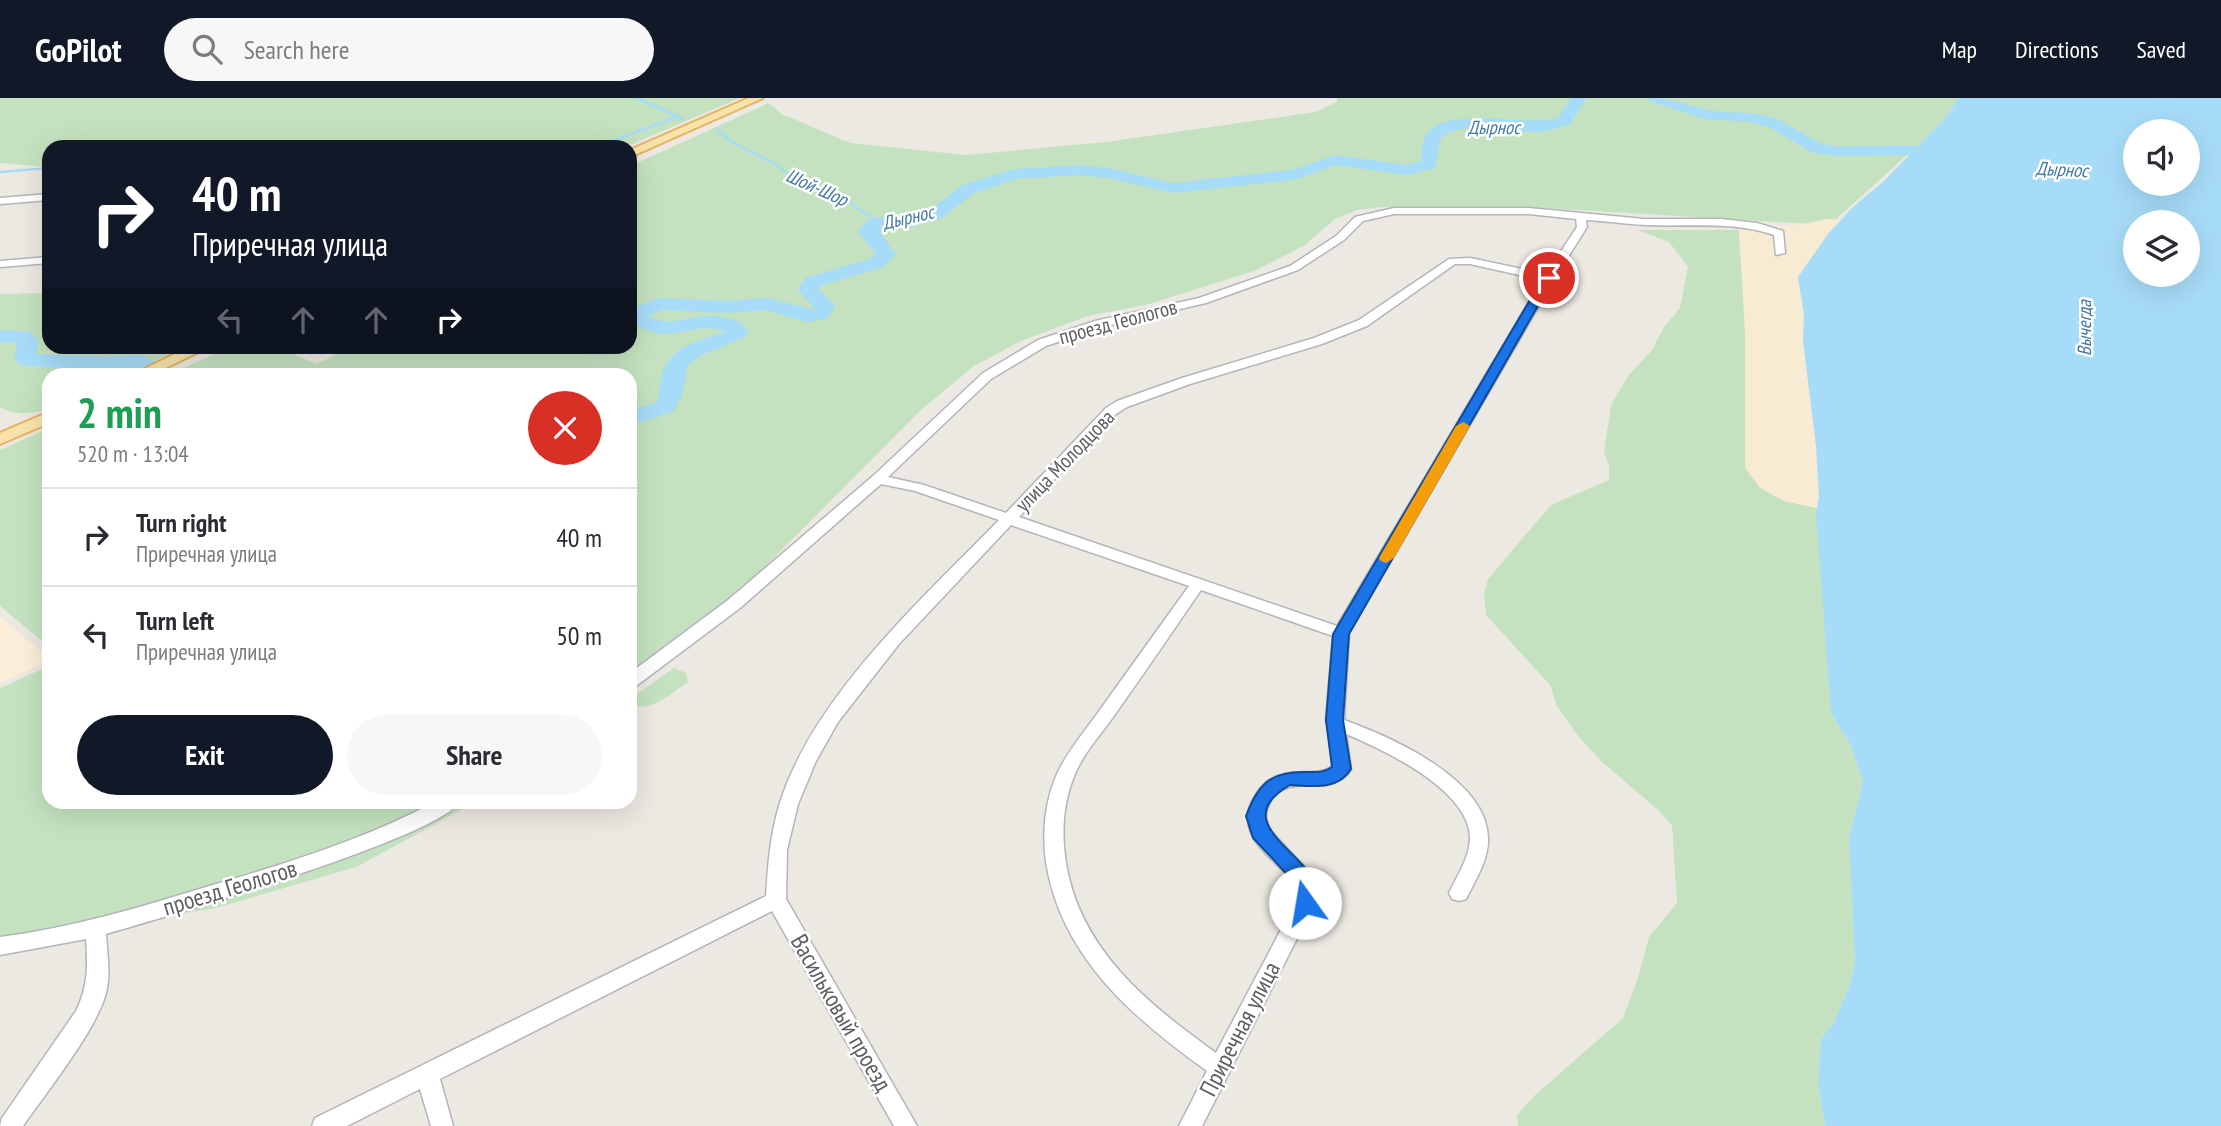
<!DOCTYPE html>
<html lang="en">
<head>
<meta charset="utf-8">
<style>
  body { margin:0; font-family:"PT Sans Narrow",sans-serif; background:#f7f7f7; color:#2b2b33; height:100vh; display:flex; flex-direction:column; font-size:26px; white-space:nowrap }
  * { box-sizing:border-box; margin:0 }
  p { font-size:23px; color:#7c7c81 }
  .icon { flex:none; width:38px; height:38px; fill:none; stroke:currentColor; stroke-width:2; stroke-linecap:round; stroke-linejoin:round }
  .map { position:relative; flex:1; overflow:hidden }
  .sheet { position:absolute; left:42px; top:270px; width:595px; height:441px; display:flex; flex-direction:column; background:#fff; border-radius:21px; box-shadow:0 7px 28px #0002 }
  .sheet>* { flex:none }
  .banner { position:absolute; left:42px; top:42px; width:595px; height:214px; border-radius:21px; box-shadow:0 7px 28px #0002; background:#111827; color:#fff; overflow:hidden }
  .tools { position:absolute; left:2123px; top:21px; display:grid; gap:14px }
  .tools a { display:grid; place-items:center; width:77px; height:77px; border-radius:50%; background:#fff; box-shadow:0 7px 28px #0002; font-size:35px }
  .pin { position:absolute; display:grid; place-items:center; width:60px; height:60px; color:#fff; margin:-30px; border:4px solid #fff; border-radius:50%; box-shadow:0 2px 7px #0007 }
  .me { position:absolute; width:77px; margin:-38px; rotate:347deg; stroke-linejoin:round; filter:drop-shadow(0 0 5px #0008) }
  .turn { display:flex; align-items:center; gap:24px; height:147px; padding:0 35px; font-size:32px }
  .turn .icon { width:91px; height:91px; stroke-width:2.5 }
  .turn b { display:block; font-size:49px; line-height:60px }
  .lanes { display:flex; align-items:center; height:66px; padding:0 35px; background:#0003; justify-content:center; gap:35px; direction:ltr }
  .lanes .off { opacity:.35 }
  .round { display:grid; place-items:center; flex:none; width:74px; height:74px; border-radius:37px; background:#f7f7f7 }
  .summary { display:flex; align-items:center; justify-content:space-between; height:119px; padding:0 35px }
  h1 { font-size:42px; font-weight:700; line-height:52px; color:#1e9e55 }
  .primary-button { display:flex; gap:14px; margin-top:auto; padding:14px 35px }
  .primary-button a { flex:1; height:80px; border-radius:42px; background:#111827; color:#fff; font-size:28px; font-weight:700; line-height:80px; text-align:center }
  .primary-button a+a { background:#f7f7f7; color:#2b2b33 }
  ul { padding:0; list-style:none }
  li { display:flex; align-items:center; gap:21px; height:98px; padding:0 35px; border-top:2px solid #e1e1e2 }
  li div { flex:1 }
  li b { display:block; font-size:26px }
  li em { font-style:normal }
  header { display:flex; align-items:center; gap:42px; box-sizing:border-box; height:98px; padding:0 35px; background:#111827; color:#fff }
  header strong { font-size:33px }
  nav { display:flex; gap:38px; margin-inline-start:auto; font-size:24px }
  .search { width:490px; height:63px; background:#f7f7f7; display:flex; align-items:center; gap:18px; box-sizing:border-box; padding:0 24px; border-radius:38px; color:#7c7c81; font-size:26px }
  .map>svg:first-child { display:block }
</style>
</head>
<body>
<header>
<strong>GoPilot</strong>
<div class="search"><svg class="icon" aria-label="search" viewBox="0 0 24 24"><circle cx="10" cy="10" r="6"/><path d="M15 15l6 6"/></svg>Search here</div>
<nav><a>Map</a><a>Directions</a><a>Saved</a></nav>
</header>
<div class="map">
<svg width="2221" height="1028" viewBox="0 0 2221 1028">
  <rect width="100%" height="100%" fill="#ece9e2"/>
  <path fill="#fbefd9" d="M0,519L49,560V563L0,585Z"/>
  <path fill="#c4e2c0" d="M0,0H740L625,49H49V69L0,65Z
    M1337,0H1958L1947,18L1924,42L1836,121L1812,126L1776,124L1529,109H1382L1357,112L1335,121L1305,147L1257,172L1149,206L1088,218L1021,243L974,268L921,312L681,553L630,591V276H169L231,249H276L317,266L351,249L630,248V68L769,5L782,16L850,45L966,57L1106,44L1316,14L1337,4Z
    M1638,132H1739L1745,231L1784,403L1817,410L1831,615L1851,648L1863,683L1849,741L1855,865L1849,889L1834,924L1821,941L1818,986L1825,1028H1518L1517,1017L1535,997L1623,920L1637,883L1649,839L1677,805L1672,727L1656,710L1602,664L1578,638L1557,608L1550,587L1486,517L1484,496L1488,481L1551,407L1609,382V368L1604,354L1611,307L1628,278L1652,252L1664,229L1680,210L1688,169L1669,144Z
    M49,195V248L186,249L124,276H49V310C36,316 12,318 0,309V196Z
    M49,330V549L0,508V352Z
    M49,568V704H476L356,769L216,810L158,819L41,851L0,856V590Z
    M674,570L686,575L688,584C670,596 653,614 631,607V600Z"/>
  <path fill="#f7ebd3" d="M1826,121L1843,122L1828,136L1798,179L1804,217L1803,243L1816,348L1819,399L1817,410L1784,403L1760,390L1745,370V231L1739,132L1755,126L1793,128Z"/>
  <path fill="#a7dcf8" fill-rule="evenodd" d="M1958,0H2221V1028H1825L1818,986L1821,941L1834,924L1849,889L1855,865L1849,741L1863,683L1851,648L1831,615L1816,416L1819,399L1816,348L1803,243L1804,217L1798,179L1828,136L1852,110L1885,82L1947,18ZM2135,33H2188V86H2135ZM2135,124H2188V177H2135Z"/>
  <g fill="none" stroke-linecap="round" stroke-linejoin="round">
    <path stroke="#a7dcf8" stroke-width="2.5" d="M637,0L683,21
      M717,32L735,46L777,67L799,84L837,94L864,115L881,124
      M597,49L679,18
      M0,74L49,70"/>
    <path fill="#a7dcf8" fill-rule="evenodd" d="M1571,0H1587L1570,26C1559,29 1548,34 1537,34C1512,35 1460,21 1441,40L1435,70L1407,77L1336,67L1294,82L1173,95L1108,80L1078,77L1016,81L974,95L942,120L909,129L879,132L896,157L883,169L820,188L819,191L835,208L827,221L807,224L766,212L726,215L661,212L649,218C670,230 685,218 708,218C719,217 730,221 740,224L749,235L745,239L702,257L688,267L682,297L674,313L646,323H630V309H643L657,304C660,294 659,285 662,276C670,247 703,242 726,233C688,222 675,250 632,225L631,211L658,200L726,203L767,200L813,211L814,209L798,192L805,180L869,161L876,156L858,134L865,124L874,120L909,117L930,112L962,87L1014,71L1078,67L1109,70L1173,85L1291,72L1335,57L1407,67L1421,63C1422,54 1421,44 1427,36C1447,7 1525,29 1558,20Z
      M1647,0C1670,0 1683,6 1704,11C1731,17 1757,11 1783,24C1802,33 1813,46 1835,48C1861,50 1944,41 1960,59L1952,64L1910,57L1838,58L1813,55L1771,30L1751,24L1704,21L1650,3Z
      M0,232L31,234L39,244L36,256L106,259L140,257L172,271L175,276H148L136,271L106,273L19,267L14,258L17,245L0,244Z"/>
    <defs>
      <path id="minor" d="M49,96V102L0,106V100Z
        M1394,110H1529L1644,121H1721L1757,125L1783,133L1785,155L1776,157L1774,137C1732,123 1689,129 1645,127C1626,126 1606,123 1586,122L1587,129L1555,180L1349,535L1344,622C1391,639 1487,681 1488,740C1489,761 1475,783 1466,801L1459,803L1452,801L1449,795C1457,778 1470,759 1470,739C1468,691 1384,652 1346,636L1351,671C1334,701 1289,673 1271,702C1266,711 1264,719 1267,729L1314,779L1317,785L1315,805L1202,1028H1179L1207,973C1133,920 1061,859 1046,764C1042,734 1045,703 1057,676C1068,652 1087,631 1102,609C1131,569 1160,528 1189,488L1011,427L899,546L838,624L816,663L798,706L787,752L786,801L917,1028H894L772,813L440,981L453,1028H431L420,991L347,1028H312L315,1020L766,798C768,767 770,738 779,708C811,601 923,500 999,422L915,393L881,386L740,510L636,588L630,590V575L728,502L873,378L983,275L1038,242L1095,223L1199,200L1290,168L1336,138L1355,119ZM1394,116H1529L1576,121L1577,129L1546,176L1470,160L1449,161L1359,222L1314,240L1182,280L1117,303L1106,310L1006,415L924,387L888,379L991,281L1046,248L1102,229L1206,205L1298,172L1344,142L1363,123ZM1455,166H1470L1542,182L1337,528L1019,419L1116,316L1127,309L1190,286L1322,246L1367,228ZM1201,492L1333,538L1326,622L1333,668C1319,678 1301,672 1285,676C1271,679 1263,685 1255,698C1231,737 1274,760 1297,787L1295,805L1216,955C1148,906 1080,852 1066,765C1061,735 1063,704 1075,676C1084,654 1103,634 1116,615C1145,574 1173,533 1201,492Z
        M49,159V165L0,169V163Z
        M435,704H459C440,739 158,821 106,836C107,855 111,877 106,895C97,931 46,995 23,1028H0L2,1020L76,913C88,889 88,868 86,841L0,857V839C71,830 138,810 206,789C285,766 362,742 435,704Z"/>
      <path id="major" d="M749,0H763L630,59V52Z
        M191,248H211L153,276H134Z
        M49,314V325L0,346V335Z"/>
    </defs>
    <use href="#minor" stroke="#b3b5b9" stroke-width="3"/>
    <use href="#major" stroke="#e5b362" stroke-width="4"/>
    <use href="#minor" fill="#fff" fill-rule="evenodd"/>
    <use href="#major" fill="#f8e4ab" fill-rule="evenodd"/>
  </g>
  <path fill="#1a73e8" stroke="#114b97" stroke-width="2" d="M1549,177L1554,180L1349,536L1343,622L1351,671C1338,693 1311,688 1290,687C1229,722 1300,752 1316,785L1312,811L1305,814L1298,811L1295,805L1297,787L1253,740L1246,718C1258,686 1271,673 1306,674C1317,674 1323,675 1332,669L1326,622L1333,536L1543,180Z"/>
  <path fill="#f59e0b" d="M1463,324L1470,328L1394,460L1386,465L1381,463L1379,460L1456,328Z"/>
  <g text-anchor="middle" stroke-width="5" stroke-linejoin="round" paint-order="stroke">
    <g font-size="19" font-style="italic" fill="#437a9f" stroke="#fff">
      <text x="1494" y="36">Дырнос</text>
      <text transform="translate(2062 71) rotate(3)" y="7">Дырнос</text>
      <text transform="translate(817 89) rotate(24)" y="7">Шой-Шор</text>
      <text transform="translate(908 119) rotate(-13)" y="7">Дырнос</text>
      <text transform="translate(2084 230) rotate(-90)" y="7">Вычегда</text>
    </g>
    <g font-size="21" fill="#5b5e62" stroke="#fff">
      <text transform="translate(1118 224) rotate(-15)" y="7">проезд Геологов</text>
      <text transform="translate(1065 363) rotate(-46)" y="7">улица Молодцова</text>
    </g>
    <g font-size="24" fill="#5b5e62" stroke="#fff">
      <text transform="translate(230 790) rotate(-17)" y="8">проезд Геологов</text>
      <text transform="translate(841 915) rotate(60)" y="8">Васильковый проезд</text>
      <text transform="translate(1240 931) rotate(-63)" y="8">Приречная улица</text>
    </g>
  </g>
</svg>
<div class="tools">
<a><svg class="icon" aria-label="sound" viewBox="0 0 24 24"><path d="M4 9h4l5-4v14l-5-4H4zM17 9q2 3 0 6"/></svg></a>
<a><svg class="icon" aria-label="layers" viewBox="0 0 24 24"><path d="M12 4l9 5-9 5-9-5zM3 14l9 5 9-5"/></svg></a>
</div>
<div class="pin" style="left:1549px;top:180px;background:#d93025"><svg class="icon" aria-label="arrive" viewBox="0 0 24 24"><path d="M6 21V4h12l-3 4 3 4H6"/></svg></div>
<svg class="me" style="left:1305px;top:805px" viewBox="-20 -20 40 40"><circle r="19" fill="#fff"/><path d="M0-13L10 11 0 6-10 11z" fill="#1a73e8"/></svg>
<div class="banner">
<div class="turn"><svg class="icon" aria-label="right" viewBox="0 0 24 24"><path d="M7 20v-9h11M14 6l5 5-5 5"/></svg><div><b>40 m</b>Приречная улица</div></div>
<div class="lanes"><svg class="icon off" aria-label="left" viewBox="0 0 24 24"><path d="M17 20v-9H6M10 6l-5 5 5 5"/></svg><svg class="icon off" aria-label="ahead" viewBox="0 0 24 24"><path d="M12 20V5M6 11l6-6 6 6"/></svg><svg class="icon off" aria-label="ahead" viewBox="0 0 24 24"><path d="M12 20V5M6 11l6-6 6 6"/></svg><svg class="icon" aria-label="right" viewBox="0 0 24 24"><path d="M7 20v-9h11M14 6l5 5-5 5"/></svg></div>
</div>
<section class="sheet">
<div class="summary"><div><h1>2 min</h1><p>520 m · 13:04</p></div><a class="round" style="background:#d93025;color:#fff"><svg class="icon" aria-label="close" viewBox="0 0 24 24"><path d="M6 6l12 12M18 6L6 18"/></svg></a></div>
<ul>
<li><svg class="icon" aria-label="right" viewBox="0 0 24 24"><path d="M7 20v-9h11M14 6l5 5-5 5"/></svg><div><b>Turn right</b><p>Приречная улица</p></div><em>40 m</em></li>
<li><svg class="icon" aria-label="left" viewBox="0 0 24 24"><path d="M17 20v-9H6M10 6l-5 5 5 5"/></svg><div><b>Turn left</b><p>Приречная улица</p></div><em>50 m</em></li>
</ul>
<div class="primary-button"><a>Exit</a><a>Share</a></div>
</section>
</div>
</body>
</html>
